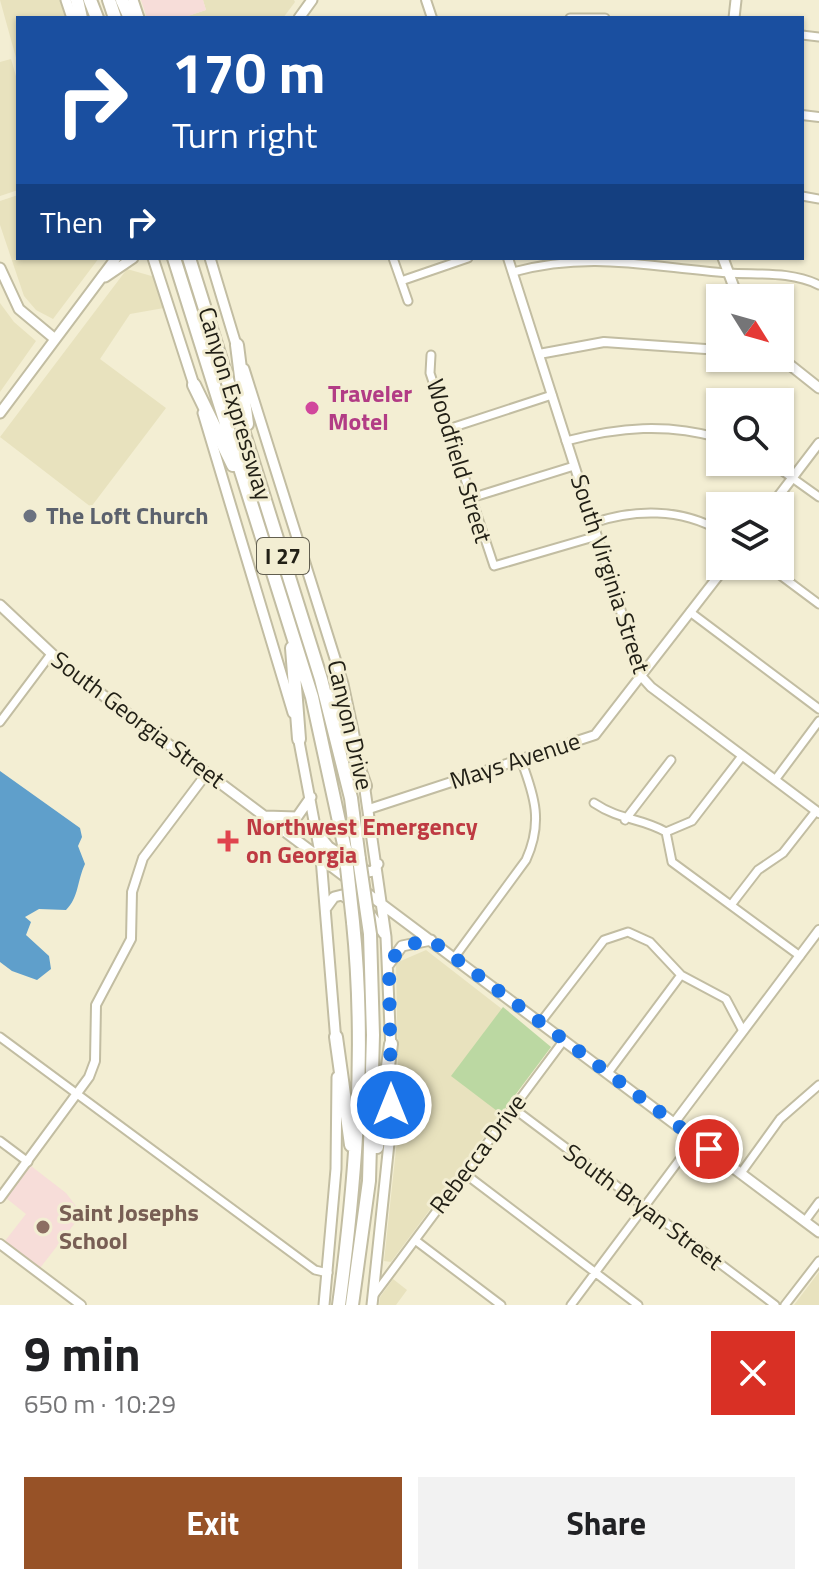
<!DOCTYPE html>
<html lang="en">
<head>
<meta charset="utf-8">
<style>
  body { margin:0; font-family:"Titillium Web",sans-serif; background:#f2f2f2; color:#202124; height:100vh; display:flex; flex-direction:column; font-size:30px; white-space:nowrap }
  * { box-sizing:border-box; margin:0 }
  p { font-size:26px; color:#757577 }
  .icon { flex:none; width:44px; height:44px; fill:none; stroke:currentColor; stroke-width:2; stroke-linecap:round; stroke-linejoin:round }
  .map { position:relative; height:1305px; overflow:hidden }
  .side { display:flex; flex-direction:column; background:#fff; flex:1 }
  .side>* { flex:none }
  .banner { position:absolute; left:16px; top:16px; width:788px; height:244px; border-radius:0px; box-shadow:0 2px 6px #0004; background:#1a4fa0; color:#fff; overflow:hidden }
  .needle { width:52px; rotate:127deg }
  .controls { position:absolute; left:706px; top:284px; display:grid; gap:16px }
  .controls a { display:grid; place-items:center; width:88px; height:88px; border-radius:0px; background:#fff; box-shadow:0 2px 6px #0004; font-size:40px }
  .pin { position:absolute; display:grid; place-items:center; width:68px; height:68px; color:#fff; margin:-34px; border:4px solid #fff; border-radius:50%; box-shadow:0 2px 8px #0007 }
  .me { position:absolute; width:88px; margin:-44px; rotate:0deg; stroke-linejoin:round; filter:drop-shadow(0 0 6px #0008) }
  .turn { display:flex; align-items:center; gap:28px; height:168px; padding:0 24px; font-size:36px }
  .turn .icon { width:104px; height:104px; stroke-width:2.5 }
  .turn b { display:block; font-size:56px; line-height:68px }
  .then { display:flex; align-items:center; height:76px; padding:0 24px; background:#0003; gap:16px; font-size:30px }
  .round { display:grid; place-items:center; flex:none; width:84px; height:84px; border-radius:0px; background:#f2f2f2 }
  .overview { display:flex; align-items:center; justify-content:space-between; height:136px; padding:0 24px }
  h1 { font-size:48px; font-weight:700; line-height:60px }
  .primary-button { display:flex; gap:16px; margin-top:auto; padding:16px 24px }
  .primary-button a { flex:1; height:92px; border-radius:0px; background:#975227; color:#fff; font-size:32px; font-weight:700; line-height:92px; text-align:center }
  .primary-button a+a { background:#f2f2f2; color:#202124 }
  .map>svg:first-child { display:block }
</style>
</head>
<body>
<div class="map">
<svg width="819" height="1305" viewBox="0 0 819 1305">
  <rect width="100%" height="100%" fill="#f3eed3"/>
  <path fill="#e8e2be" d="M0,0H61L67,18H18V65Z
    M203,0H294L295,2L283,18H182L206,10Z
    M11,59L18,83V190L0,196V62Z
    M18,195V258H99L53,319L36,310L24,296L0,225V201Z
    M127,269L155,277L164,308L130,314L100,359L166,408L91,507L0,437Z
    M0,303L14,322L36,341L0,392Z
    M426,950L551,1047L391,1262L384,1261L399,1122L396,963Z
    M819,1272V1305H794Z
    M393,1279L407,1290L396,1305H379L380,1297Z"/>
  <path fill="#f7ddd9" d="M141,0H203L206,10L182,18H147Z
    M31,1166L66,1193L82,1214L40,1268L5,1241L26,1214L6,1198Z"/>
  <path fill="#bbd8a2" d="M503,1007L551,1047L501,1114L451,1076Z"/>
  <path fill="#5f9fcb" d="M0,771L80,828L82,837L78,846L85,864C77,881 79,897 66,910L39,909L25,917L31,922L26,935L49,956L51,969L37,980L12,971L0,962Z"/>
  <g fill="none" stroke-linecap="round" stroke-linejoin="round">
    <defs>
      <path id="minor" d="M570,18H605
        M802,35L819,37
        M802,196L819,199
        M393,258L408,301
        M513,272C591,251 649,267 728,273C758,275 791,271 819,285
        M401,281L468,258
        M431,355L430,373L494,566L597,536
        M448,429L552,395
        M566,441C620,427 666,423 720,438
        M770,462L819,497
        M471,498L574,466
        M593,523C634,509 681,508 720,531
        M768,566L819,604
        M690,612L819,709
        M0,722L51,654
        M742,756L692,821L666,832L672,862L800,956
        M775,780L819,721
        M594,803C621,821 639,817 666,832
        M625,820L671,760
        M731,905L758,870L783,853L816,811
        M454,958L526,860C543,823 535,797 521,760
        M540,1023L604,940L628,932L650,942L681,975L726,999L743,1031
        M0,1037L315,1270L328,1273
        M608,1073L681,975
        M513,1108L775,1305
        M0,1141L28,1162
        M464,1173L638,1305
        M741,1173L780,1119L819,1085
        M805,1221L819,1202
        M415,1240L501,1305
        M374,1295L564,1040
        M571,1305L695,1139
        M785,1305L819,1261"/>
      <path id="tertiary" d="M426,0L432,18
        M802,115L819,117
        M508,258L642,677L651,687L819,813
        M539,354L604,342L720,350
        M771,506L819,443
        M369,809L595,735L726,566
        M674,1123L819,930
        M0,1198L89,1077L95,1061L96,1005L131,939L132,892L143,858L207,773
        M0,1244L81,1305"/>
      <path id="secondary" d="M66,0L72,18
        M133,0L139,18
        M299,18L312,0
        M734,18L736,0
        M153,258L195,388
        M210,258L238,351
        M723,258L738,298
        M0,268L19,309L55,339
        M105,277L133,258
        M780,357L819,388
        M244,369L343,684L357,749
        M0,413L116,258
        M203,413L293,713
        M0,605L68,669L819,1232
        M298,736L321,858L336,1042
        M364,783L386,937L391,1051
        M265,816L297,817L311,797
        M320,836L329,847L368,872L373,871L378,864
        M326,908L334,897L342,895L371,915L384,934
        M389,964L402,946L431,940
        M324,1305L336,1169L337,1077
        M372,1305L389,1143L391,1077"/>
      <path id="motorway" d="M77,0L81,18
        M90,0L97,18
        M109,0L115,18
        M122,0L130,18
        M174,258L312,697L345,849
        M189,258L321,679L351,798L359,859
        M237,345L247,424
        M194,385L233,465
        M292,648L299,739
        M333,695L365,786
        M336,1037L351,1145
        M377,1147L391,1044
        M339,1305C356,1178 366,1050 353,922
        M352,1305L369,1181L373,1035L370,934"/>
    </defs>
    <use href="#minor" stroke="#c2bda2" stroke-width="11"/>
    <use href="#tertiary" stroke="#c2bda2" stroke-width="12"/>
    <use href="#secondary" stroke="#c2bda2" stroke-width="13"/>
    <use href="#motorway" stroke="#c2bda2" stroke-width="16"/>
    <use href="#minor" stroke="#fff" stroke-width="7"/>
    <use href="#tertiary" stroke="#fff" stroke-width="8"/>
    <use href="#secondary" stroke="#fff" stroke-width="9"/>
    <use href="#motorway" stroke="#fff" stroke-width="12"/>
    <defs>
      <path id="motorway-bridge" d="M345,849L353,922
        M359,859L370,934"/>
    </defs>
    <use href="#motorway-bridge" stroke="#c2bda2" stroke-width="16" stroke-linecap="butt"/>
    <use href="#motorway-bridge" stroke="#fff" stroke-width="12"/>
  </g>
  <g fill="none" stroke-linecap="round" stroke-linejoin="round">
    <path stroke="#1a73e8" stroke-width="14" stroke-dasharray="0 25.2" d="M391,1105L389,964L402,946L431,940L709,1149"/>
  </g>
  <circle fill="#d1479c" stroke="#f3eed3" stroke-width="3" cx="312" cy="408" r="8"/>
  <circle fill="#6b7280" stroke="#f3eed3" stroke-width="3" cx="30" cy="516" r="8"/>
  <path fill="#e0444e" stroke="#f3eed3" stroke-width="3" d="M224 829h8v8h8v8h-8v8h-8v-8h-8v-8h8z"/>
  <circle fill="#8d6e63" stroke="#f3eed3" stroke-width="3" cx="43" cy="1227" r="8"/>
  <g text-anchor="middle" stroke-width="6" stroke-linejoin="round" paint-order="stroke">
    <rect fill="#f3eed3" stroke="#615e4f" stroke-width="2" x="257" y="538" width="52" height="36" rx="6"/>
    <g font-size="22" font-weight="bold" fill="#222016">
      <text x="283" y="564">I 27</text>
    </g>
    <g font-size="24" font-weight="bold" fill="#b23c85" stroke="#f3eed3" text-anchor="start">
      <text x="328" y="402">Traveler<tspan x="328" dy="28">Motel</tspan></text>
    </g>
    <g font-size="24" fill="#222016" stroke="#f3eed3">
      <text transform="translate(235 404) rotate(73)" y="8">Canyon Expressway</text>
      <text transform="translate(459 461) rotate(73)" y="8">Woodfield Street</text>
      <text transform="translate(610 574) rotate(72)" y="8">South Virginia Street</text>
      <text transform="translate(138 720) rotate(37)" y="8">South Georgia Street</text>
      <text transform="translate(350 725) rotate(77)" y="8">Canyon Drive</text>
      <text transform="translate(515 761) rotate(-18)" y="8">Mays Avenue</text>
      <text transform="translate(478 1154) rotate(-53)" y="8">Rebecca Drive</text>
      <text transform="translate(643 1207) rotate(37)" y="8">South Bryan Street</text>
    </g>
    <g font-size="24" font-weight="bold" fill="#5b616d" stroke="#f3eed3" text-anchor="start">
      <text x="46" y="524">The Loft Church</text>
    </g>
    <g font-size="24" font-weight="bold" fill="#be3a42" stroke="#f3eed3" text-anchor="start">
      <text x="246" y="835">Northwest Emergency<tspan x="246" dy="28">on Georgia</tspan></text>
    </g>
    <g font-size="24" font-weight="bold" fill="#785e54" stroke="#f3eed3" text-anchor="start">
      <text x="59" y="1221">Saint Josephs<tspan x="59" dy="28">School</tspan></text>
    </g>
  </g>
</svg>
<div class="controls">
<a><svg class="needle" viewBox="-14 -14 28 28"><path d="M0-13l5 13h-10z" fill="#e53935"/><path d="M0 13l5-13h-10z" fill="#757577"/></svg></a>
<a><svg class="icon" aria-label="search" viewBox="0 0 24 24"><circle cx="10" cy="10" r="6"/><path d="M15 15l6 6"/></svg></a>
<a><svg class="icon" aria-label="layers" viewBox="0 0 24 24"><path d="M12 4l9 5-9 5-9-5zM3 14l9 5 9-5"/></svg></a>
</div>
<div class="pin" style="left:709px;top:1149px;background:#d93025"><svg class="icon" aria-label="arrive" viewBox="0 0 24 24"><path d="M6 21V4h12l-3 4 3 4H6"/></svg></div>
<svg class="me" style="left:391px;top:1105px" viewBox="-20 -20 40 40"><circle r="17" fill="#1a73e8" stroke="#fff" stroke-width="3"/><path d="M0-11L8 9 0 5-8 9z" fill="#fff"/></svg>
<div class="banner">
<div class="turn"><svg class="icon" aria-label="right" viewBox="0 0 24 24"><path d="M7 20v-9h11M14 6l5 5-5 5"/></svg><div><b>170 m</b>Turn right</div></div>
<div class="then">Then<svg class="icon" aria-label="right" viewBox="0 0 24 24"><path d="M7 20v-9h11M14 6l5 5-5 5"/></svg></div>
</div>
</div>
<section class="side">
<div class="overview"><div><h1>9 min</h1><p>650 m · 10:29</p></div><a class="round" style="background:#d93025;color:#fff"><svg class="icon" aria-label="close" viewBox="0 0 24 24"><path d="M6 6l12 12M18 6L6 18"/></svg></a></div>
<div class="primary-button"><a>Exit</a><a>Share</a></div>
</section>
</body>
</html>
